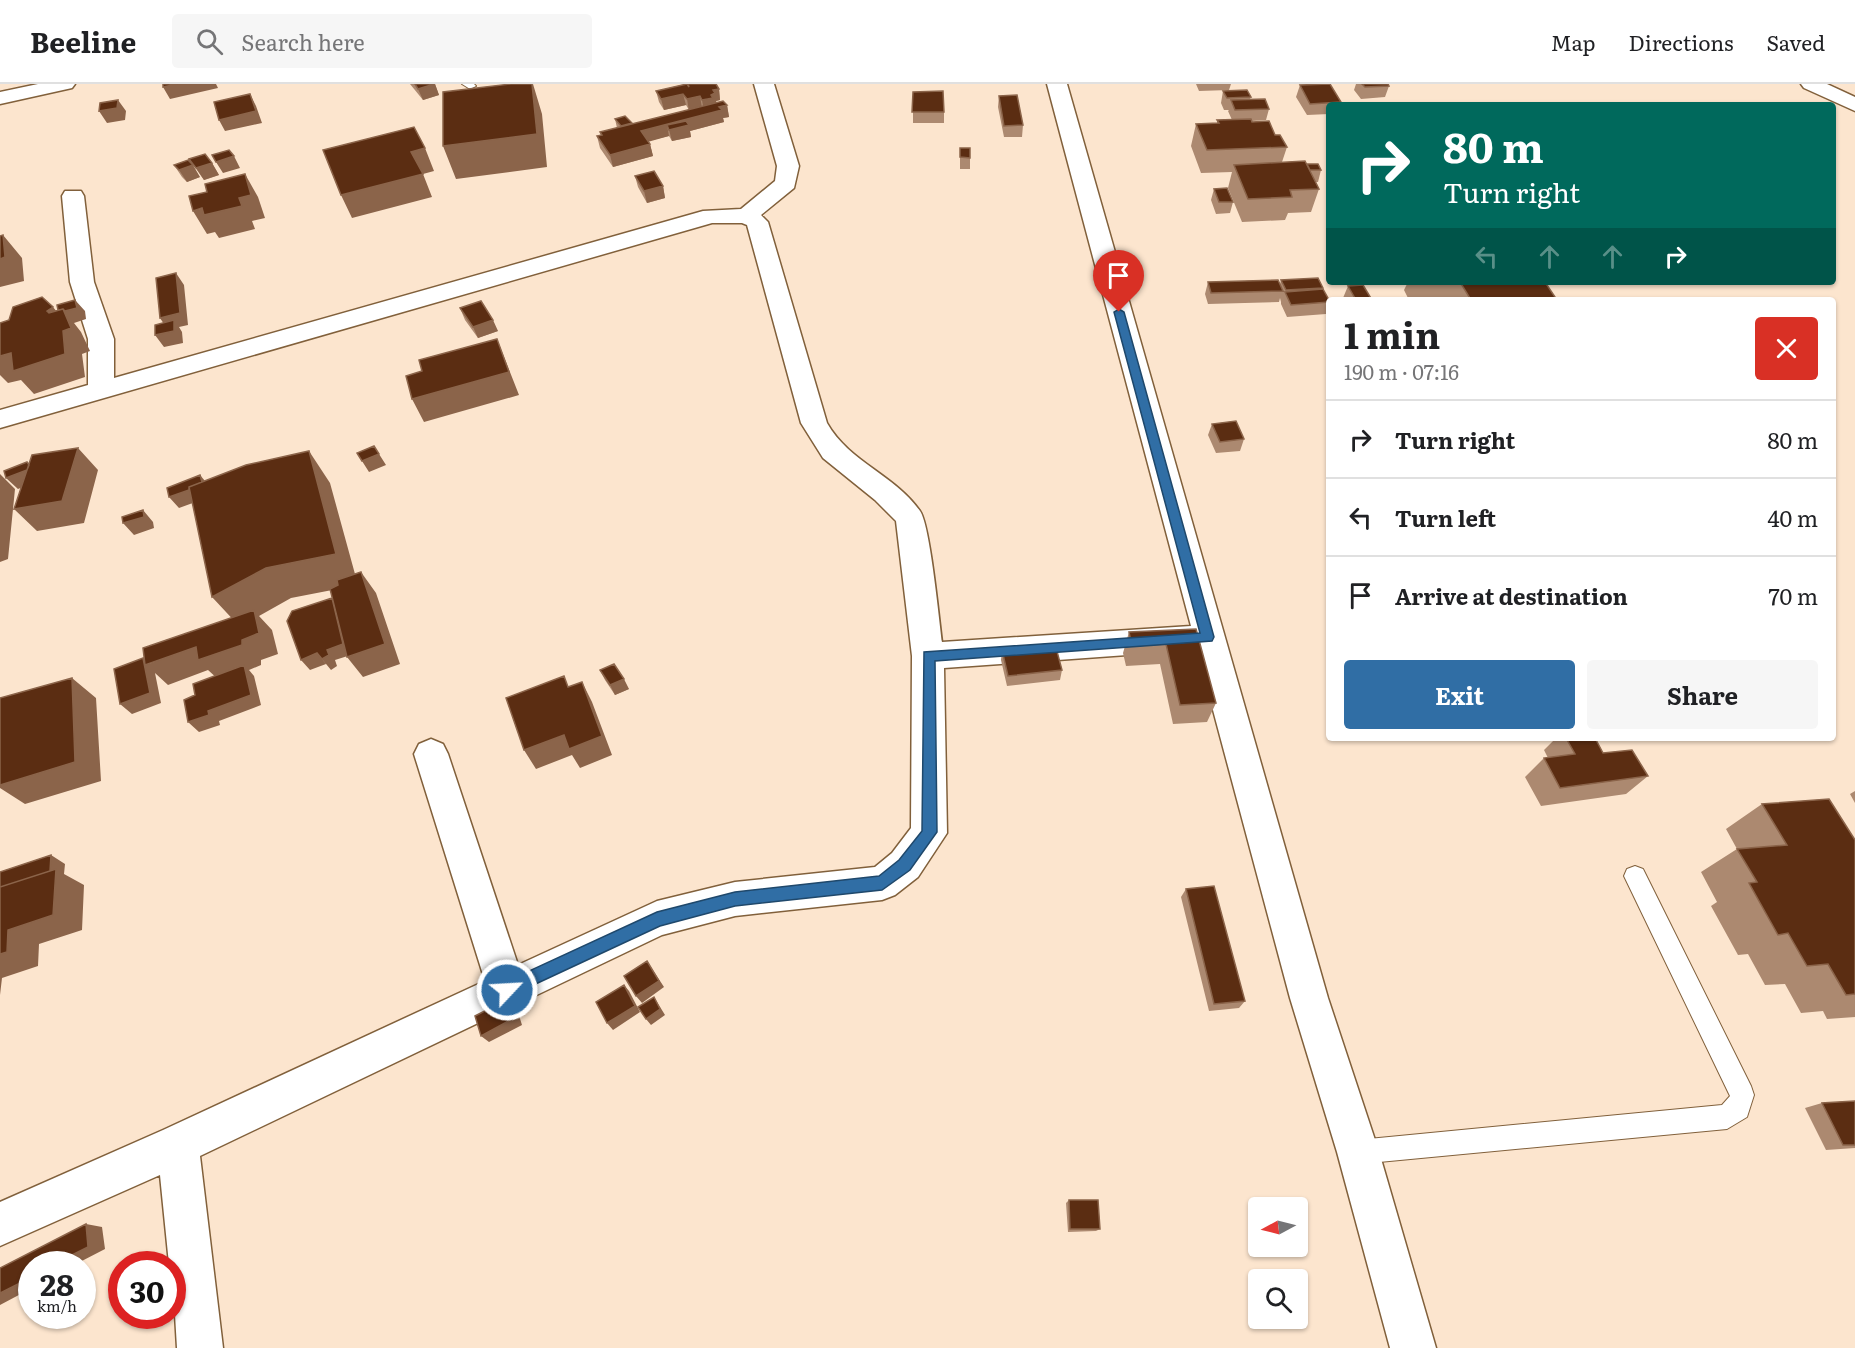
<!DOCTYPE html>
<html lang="en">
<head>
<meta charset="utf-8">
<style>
  body { margin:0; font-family:Literata,serif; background:#f6f6f6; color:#202124; height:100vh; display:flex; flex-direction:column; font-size:22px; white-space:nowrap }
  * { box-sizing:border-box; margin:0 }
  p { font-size:20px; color:#757577 }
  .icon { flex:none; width:33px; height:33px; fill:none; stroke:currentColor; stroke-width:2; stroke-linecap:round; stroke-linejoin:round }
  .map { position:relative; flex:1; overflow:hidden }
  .details { position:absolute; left:1326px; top:213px; width:510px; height:444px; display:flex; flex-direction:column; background:#fff; border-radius:6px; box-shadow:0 2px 4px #0004 }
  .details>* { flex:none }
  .hud { position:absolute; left:1326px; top:18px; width:510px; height:183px; border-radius:6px; box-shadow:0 2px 4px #0004; background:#00695c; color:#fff; overflow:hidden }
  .needle { width:39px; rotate:263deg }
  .tools { position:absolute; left:1248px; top:1113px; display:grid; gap:12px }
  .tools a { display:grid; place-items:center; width:60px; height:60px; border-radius:6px; background:#fff; box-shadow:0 2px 4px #0004; font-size:30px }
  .speed { position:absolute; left:18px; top:1167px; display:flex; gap:12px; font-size:30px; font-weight:700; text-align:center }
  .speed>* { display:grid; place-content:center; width:78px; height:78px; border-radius:50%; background:#fff; box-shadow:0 2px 4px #0004; line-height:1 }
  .speed small { font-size:15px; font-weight:400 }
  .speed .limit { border:9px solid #d22; background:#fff; color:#111 }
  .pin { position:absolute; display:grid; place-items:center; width:51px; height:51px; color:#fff; margin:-62px -26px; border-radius:50% 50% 50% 0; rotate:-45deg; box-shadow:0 0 6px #0007 }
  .pin .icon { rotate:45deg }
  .me { position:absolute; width:66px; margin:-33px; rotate:65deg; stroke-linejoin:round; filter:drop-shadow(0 0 4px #0008) }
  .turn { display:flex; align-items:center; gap:21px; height:126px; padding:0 18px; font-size:27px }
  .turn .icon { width:78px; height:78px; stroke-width:2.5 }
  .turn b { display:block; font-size:42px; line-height:51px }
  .lanes { display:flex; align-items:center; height:57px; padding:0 18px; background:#0003; justify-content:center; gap:30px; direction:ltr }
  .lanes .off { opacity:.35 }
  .round { display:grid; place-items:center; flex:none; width:63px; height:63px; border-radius:6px; background:#f6f6f6 }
  .head { display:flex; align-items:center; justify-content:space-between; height:102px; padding:0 18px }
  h1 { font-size:36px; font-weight:700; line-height:45px }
  .action { display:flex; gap:12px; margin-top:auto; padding:12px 18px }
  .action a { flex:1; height:69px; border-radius:6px; background:#306ea5; color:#fff; font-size:24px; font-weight:700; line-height:69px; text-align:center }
  .action a+a { background:#f6f6f6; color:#202124 }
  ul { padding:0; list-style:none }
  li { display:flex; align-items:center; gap:18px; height:78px; padding:0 18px; border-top:2px solid #e0e0e0 }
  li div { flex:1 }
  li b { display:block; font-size:22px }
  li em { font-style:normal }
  header { display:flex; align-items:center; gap:36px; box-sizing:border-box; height:84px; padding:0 30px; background:#fff; border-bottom:2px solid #e0e0e0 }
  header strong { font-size:28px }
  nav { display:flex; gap:33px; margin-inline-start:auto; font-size:21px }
  .search { width:420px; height:54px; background:#f6f6f6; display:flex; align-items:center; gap:15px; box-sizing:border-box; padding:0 21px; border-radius:6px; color:#757577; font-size:22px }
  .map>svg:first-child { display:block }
</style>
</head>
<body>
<header>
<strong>Beeline</strong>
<div class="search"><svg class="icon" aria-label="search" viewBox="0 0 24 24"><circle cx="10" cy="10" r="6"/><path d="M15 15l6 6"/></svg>Search here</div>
<nav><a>Map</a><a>Directions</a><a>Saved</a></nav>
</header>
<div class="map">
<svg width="1855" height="1264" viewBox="0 0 1855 1264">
  <rect width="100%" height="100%" fill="#fce5ce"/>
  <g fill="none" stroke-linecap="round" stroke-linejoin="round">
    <defs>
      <path id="lane" d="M462,0H474L476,2L470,5Z
        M1635,782L1643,785L1751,1002L1754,1011L1747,1033L1727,1045L1358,1080L1349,1077L1346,1068L1349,1059L1358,1056L1722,1021L1730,1012L1624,792L1627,785Z"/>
      <path id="street" d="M38,0H75L72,4L0,20V8Z
        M754,0H774L799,82L794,104L761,131L768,138L827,339C849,378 895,391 920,427C930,441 939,535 942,558L1191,542L1047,0H1067L1328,914L1379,1068L1436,1264H1390L1337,1068L1290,914L1197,566L944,584L947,749L918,793L895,811L882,816L735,832L662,851L200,1072L223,1264H177L172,1180H169L160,1091L0,1162V1118L163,1046L485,897L414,670L419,660L431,655L443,660L448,670L518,881L657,817L735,798L875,783L892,769L911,744L912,572L896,437L875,416L823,374L801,339L747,141L742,139H712L0,344V326L88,301V255L70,198L62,112L65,107H81L84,112L94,198L114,255V294L703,127L741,125L775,97L777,82Z
        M1801,0H1827L1855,13V27L1804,4Z"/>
    </defs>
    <use href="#lane" stroke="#81603b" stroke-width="2"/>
    <use href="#street" stroke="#81603b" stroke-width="3"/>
    <use href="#lane" fill="#fff" fill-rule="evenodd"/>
    <use href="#street" fill="#fff" fill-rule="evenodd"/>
  </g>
  <path fill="#ac8970" d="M410,0H435L439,11L423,16Z
    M685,0H716L719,5L720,16L716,17L717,19L727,21L729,33L723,34L724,38L690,47L691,53L672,57L669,52L648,57L650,60L653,72L613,83L600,64L597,52L601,51L600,48L617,44L615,35L632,39V40L689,26L686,21L664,26L659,18L656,7Z
    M1196,0H1231L1229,6L1199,7Z
    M1356,0H1388L1389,2L1385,13L1361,15L1354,6Z
    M1300,1L1341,18L1340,21H1329V30L1307,31L1296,13Z
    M1223,7L1251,13L1250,15L1269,25L1266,36L1252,37L1275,51L1287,63L1282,78L1307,80L1321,86L1318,98H1316L1319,105L1311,128L1288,129L1285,136L1242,138L1228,104L1232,88L1201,89L1191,62L1196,40L1217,39V36H1232L1228,27L1229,26H1224L1221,19Z
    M913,8L944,28V39H913Z
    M999,12L1023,41L1022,53H1004L998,23Z
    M960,64L970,74V85H960Z
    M189,75L212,79L219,91L204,96Z
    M174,81L200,93L187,98L182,93Z
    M635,92L663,102L665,114L647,119L638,103Z
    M1214,105L1233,118L1230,129L1216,130L1211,116Z
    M1281,196L1323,204L1322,206L1329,216V221L1326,230L1287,233L1281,220V218L1280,214L1279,218L1208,220L1205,210L1208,198L1280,200Z
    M1408,198H1545L1557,216H1409L1404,206Z
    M1348,202L1372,216H1344L1343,214Z
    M460,224L498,247L478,254L465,236Z
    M1329,304V317L1326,311Z
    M1212,340L1244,355L1240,367L1216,369L1208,351Z
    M1196,545L1216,619L1207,638L1173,640L1160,580L1126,582L1123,569L1129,548Z
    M1002,566L1062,586L1060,596L1007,602L1001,576Z
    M600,586L629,605L615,611L605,596Z
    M1556,654H1595L1603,669L1648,692L1626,710L1541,722L1525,693L1544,674H1548L1544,666Z
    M1855,707V719L1850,710Z
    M1762,720L1855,756V933L1827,935L1823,927L1801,929L1785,900L1765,901L1748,870L1738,871L1711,822L1717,818L1701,788L1737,765L1726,745Z
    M1186,805L1245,917L1239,924L1209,927L1181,813Z
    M1855,1017V1064L1826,1066L1805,1024L1822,1019Z
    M1069,1116L1100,1145L1096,1147L1068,1148L1066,1119Z"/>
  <path fill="#8b644a" d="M177,0H216L218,4L170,15L163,3Z
    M435,0L439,11L423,16L418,5Z
    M533,0L542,30L547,83L456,95L443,62Z
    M719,5L720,16L716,17L717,21L704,28L702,16L711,11L713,6Z
    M250,10L256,22L262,39L225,47L219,36Z
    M683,10L686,21L664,26L661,15Z
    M700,12L702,24L689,27L687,15Z
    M118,16L126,27L125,36L107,39L99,27Z
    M727,21L729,33L723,34L724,38L690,47L691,53L672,57L669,46L667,41L669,52L644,59L641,47Z
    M650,60L653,72L613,83L610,71Z
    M425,64L434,87L423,90L432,113L352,134L341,111L411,68Z
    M234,72L240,84L223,89L216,78Z
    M212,79L219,91L204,96L196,84Z
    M193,81L200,93L187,98L179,86Z
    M245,90L258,113L265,134L252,137L255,145L219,154L215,148L207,150L193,127L239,114Z
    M663,102L665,114L647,119L644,107Z
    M3,151L22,174L24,197L0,203V175Z
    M176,189L184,201L188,241L179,243L182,248L183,259L164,263L155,251L168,246L160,234Z
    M75,216L85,227L86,235L74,239L81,248L90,267L82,270L85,293L34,310L21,296L8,299L0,291V272L47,227L53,223L70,244L58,229Z
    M493,236L498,247L478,254L473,243Z
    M497,255L519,311L424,338L412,315Z
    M78,364L98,386L84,439L37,447L14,425Z
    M309,367L330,399L358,501L291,514L259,532L272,546L278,570L261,576V581L249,586L254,592L261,621L219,637L220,641L199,648L188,638L208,627L219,596L208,586L168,601L155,589L161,619L132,630L120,620L143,574L149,580L240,543L212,513Z
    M379,370L386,381L369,388L362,377Z
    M27,378L39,389L41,396L18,405L6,394Z
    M0,390L15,405L8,475L0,478Z
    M200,391L210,403L212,412L179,424L169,413Z
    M143,426L153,438L154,444L134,451L123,439Z
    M361,488L376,509L400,580L363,593L347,573Z
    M345,559L354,570L335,576L337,582L331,586L322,575L327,566Z
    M317,569L326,580L310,586L301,576Z
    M72,594L96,614L101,697L25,720L0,704V701Z
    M624,595L629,605L615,611L610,601Z
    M582,598L592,618L612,671L580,684L572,671L536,685L524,666Z
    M51,771L65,780L64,790L84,801L82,846L39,860L38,882L2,894L0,911V824Z
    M647,877L664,903L642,919L636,912Z
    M624,901L629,907L640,928L613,946L607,939Z
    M654,913L665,931L651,941L646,935Z
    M508,915L516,922L522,941L489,958L481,952Z
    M86,1140L102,1143L105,1165L76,1180H54Z
    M32,1193V1204L0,1221V1209Z"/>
  <path fill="#5b2d12" stroke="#8b644a" stroke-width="1.5" d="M163,0H177L163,3Z
    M415,0H434L418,5Z
    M511,0H532L537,50L443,62V8Z
    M687,0L689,3L688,0H716L719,5L713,6L715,9L711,11L713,14L702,16L700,12L687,15L683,10L661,15L656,7Z
    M1330,0L1341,18L1310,20L1300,1Z
    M1362,0H1388L1389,2L1365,3Z
    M1247,6L1251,13L1227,14L1223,7Z
    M943,7L944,28H912L913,8Z
    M250,10L256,27L219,36L214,18Z
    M1017,11L1023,41L1004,42L999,12Z
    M1265,15L1269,25L1235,26L1231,16Z
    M118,16L117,24L99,27L100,19Z
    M723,17L727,21L719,23L722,26L641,47L650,60L610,71L597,52L602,51L600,48Z
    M625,32L632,39L621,42L615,35Z
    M1251,35L1252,38L1269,37L1275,51H1280L1287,63L1207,66L1196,40L1219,39L1217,36Z
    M686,37L689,41L669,46L667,41Z
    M414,43L425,64L411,68L423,90L341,111L323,66Z
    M960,64H970V74L960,73Z
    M229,66L234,72L216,78L212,71Z
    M205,70L212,79L196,84L189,75Z
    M188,76L193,81L179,86L174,81Z
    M1305,77L1319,105L1290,106L1292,113L1248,115L1234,81Z
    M1307,80H1318L1321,86H1310Z
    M654,87L663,102L644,107L635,92Z
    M245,90L251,111L239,114L242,122L204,131L202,124L193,127L189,112L207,108L205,100Z
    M1227,104L1233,118H1219L1214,105Z
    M3,151L5,173L0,175V152Z
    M176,189L180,229L160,234L156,194Z
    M1318,194L1323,204L1286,206L1281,196Z
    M1278,196L1283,207L1211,209L1208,198Z
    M1460,198H1545L1557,216H1471Z
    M1363,201L1372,216H1356L1348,202Z
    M1323,205L1329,216V218L1291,221L1285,208Z
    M42,213L53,223L47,227L49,229L63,225L71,244L63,247L65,270L13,287L11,269L0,272V239L9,236L13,223Z
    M75,216L77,224L65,227L63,225L58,226L57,221Z
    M481,217L493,236L473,243L460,224Z
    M174,236V247L155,251V241Z
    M497,255L509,288L412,315L406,292L422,287L419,276Z
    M1236,337L1244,355L1220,358L1212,340Z
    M374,362L379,370L362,377L357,369Z
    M78,364L62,417L14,425L32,371Z
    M309,367L336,470L266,484L212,513L189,403L246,381Z
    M27,378L29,381L27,386L6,394L4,387Z
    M200,391L202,398L189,403V406L169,413L167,404Z
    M143,426L144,433L123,439L122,433Z
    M361,488L385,560L347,573L330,505L338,501L337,496Z
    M332,514L343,560L327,566L329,571L322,575L317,569L301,576L287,537L292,527Z
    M254,526L259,549L242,556V561L198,576L196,563L145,581L143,564Z
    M1196,545L1216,619L1180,621L1166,560L1132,562L1129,548Z
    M1055,560L1062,586L1008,592L1002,566Z
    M143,574L150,609L120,620L114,585Z
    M614,580L624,595L610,601L600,586Z
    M244,581L251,611L208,627L209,631L188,638L184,616L195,611L193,600Z
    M564,592L568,603L582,598L602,652L569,665L564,651L524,666L506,614Z
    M72,594L75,678L0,701V614Z
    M1566,654H1595L1603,669L1632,666L1648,692L1560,704L1544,674L1575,670Z
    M1829,715L1855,756V910L1846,911L1828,880L1807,882L1788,849L1778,851L1749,799L1757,798L1737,765L1787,761L1762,720Z
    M51,771L50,787L0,803V788Z
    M56,785L53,831L8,846L7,868L0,870V803Z
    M1214,802L1245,917L1214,920L1186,805Z
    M647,877L659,897L636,912L624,892Z
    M624,901L635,922L607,939L596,918Z
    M654,913L660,925L646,935L638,923Z
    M508,915L514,934L481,952L475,932Z
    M1855,1017V1061H1843L1822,1019Z
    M1069,1116H1098L1100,1145H1070Z
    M86,1140L88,1163L54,1180H32V1193L0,1209V1184Z"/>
  <path fill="#306ea5" stroke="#1f486b" stroke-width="1.5" d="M1119,225L1124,228L1214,553L1212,557L935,577L937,748L910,786L882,806L735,822L660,842L512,911L507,914L501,911L499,906L501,900L657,828L735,808L879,792L899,776L922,747L924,568L1200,549L1114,228Z"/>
</svg>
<div class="tools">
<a><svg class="needle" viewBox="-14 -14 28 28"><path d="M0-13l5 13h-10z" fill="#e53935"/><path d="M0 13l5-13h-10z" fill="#757577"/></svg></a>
<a><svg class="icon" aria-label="search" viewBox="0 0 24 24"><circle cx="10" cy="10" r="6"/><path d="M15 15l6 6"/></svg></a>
</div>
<div class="speed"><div>28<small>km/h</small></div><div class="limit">30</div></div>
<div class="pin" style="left:1119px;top:228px;background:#d93025"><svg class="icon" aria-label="arrive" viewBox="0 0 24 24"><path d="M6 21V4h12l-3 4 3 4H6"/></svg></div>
<svg class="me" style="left:507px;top:906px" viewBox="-20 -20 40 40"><circle r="17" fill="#306ea5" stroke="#fff" stroke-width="3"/><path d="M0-11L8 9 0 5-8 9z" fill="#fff"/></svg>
<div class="hud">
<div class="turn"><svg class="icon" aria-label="right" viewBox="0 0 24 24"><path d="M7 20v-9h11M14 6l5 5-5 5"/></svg><div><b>80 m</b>Turn right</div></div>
<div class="lanes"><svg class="icon off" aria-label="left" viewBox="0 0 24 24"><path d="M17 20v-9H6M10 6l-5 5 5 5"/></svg><svg class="icon off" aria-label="ahead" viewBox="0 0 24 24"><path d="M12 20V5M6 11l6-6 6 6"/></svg><svg class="icon off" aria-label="ahead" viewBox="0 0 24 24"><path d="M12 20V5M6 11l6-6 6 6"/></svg><svg class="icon" aria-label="right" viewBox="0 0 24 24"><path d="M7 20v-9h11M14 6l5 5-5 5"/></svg></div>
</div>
<section class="details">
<div class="head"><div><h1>1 min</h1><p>190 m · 07:16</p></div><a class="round" style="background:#d93025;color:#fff"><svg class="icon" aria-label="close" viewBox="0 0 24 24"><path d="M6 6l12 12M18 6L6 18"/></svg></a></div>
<ul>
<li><svg class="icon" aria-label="right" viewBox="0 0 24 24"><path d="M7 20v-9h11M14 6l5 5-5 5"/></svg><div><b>Turn right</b></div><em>80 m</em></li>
<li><svg class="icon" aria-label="left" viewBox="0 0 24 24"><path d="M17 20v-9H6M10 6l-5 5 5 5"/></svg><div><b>Turn left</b></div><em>40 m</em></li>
<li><svg class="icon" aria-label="arrive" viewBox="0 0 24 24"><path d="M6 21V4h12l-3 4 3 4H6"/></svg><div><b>Arrive at destination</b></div><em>70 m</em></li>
</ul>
<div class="action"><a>Exit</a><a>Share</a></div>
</section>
</div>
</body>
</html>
